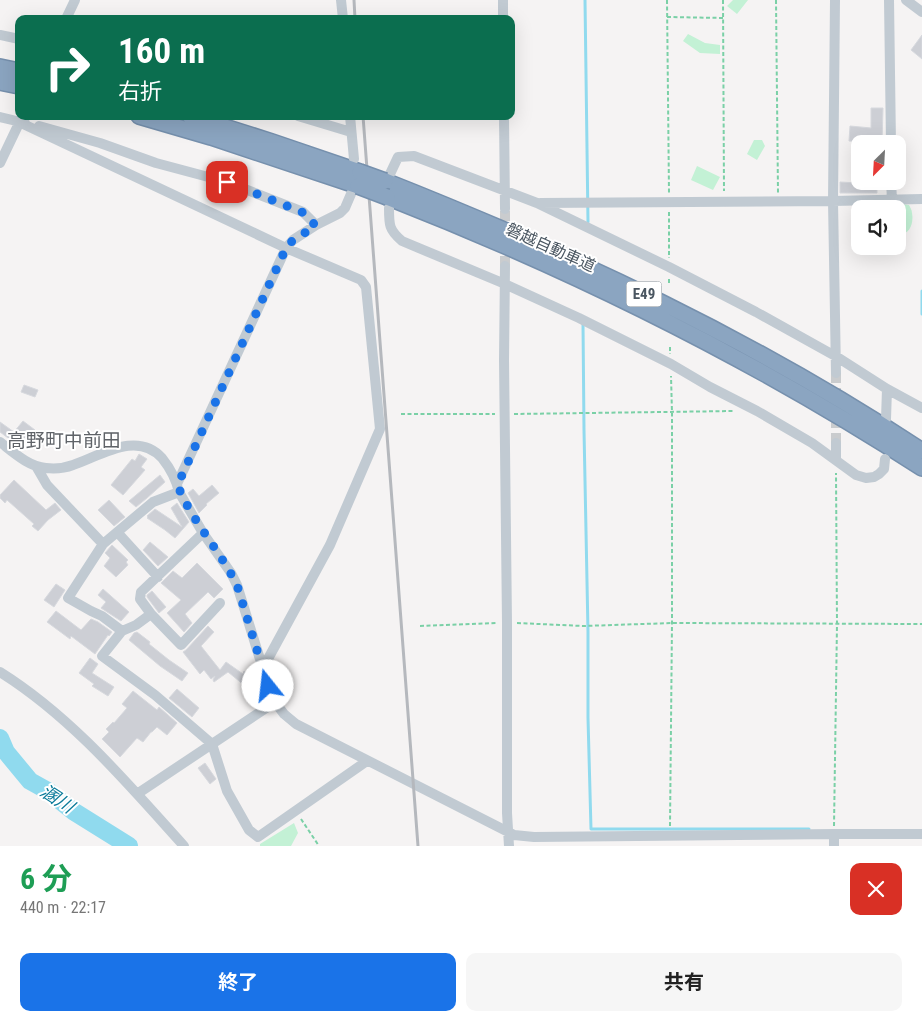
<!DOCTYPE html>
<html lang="ja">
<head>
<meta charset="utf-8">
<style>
  body { margin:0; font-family:"Roboto Condensed","Noto Sans JP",sans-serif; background:#f6f6f6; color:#222; height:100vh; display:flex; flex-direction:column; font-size:19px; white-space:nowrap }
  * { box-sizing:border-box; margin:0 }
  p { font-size:16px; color:#767676 }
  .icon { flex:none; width:28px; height:28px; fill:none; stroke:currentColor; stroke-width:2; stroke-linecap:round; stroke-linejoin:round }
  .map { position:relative; height:846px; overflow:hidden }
  .details { display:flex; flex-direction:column; background:#fff; flex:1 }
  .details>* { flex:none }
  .top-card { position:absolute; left:15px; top:15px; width:500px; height:105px; border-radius:10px; box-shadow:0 5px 20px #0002; background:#0b6e4f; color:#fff; overflow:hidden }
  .needle { width:32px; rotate:204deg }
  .tools { position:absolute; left:851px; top:135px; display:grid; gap:10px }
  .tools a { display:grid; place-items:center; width:55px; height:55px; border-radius:10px; background:#fff; box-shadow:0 5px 20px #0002; font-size:25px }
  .pin { position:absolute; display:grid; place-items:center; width:42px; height:42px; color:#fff; margin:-21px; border-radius:10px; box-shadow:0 2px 8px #0006 }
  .me { position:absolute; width:55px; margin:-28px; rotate:344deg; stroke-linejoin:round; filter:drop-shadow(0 0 4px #0008) }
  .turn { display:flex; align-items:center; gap:18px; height:105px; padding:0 20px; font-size:22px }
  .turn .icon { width:65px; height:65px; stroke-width:2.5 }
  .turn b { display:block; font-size:35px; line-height:42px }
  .round { display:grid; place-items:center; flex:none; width:52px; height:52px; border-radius:10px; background:#f6f6f6 }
  .summary { display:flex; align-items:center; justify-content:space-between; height:85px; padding:0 20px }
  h1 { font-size:30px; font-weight:700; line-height:38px; color:#1e9e55 }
  .button { display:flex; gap:10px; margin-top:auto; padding:10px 20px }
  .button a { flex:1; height:58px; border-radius:10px; background:#1a73e8; color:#fff; font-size:20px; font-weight:700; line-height:58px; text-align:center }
  .button a+a { background:#f6f6f6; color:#222 }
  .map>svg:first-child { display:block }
</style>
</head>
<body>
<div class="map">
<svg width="922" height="846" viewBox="0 0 922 846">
  <rect width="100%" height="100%" fill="#f5f3f3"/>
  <path fill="#c3f1d5" d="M733,0H748L737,14L727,6Z
    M688,34L705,43L720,45V54L700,53L683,41Z
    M754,140H762L765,146L757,160L747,154Z
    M697,166L720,177L713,190L691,180Z
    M895,203L909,205C910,207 912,210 912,213C914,224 909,236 898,234V209H889L890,205Z
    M294,823L298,833L291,846H260V844Z"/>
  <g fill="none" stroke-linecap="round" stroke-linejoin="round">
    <path stroke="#90daee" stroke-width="3" d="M585,0L588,222
      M922,291V314
      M583,324L584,430L588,632V718L591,829H809"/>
    <path stroke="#90daee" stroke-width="18" d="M0,738L6,752L30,781L48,791L73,811L129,846"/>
  </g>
  <path fill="#cdcfd5" stroke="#d7d9de" d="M922,35V59L911,50Z
    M871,108H883L882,143L849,141L850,126L871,128Z
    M840,182L877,184V193H840Z
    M24,385L38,390L35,397L21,392Z
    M23,421L35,430L20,449L11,442L12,441L0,432V422L14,432Z
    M139,454L147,459L141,467L145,470L123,495L111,485L132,459L135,461Z
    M160,475L165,482L147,498L136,507L129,501Z
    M14,480L46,510L55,503L61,510L48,520L38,531L32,526L34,524L7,500L5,503L0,498V495Z
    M212,485L219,493L206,504L207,505L199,513L188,493L193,489L199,496Z
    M109,500L125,517L114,526L98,510Z
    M177,503L189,522L175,538L165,530L147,518L148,517L147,516L155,509L182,527L171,508Z
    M150,542L168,557L158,566L143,550Z
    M112,545L128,560L126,562L128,565L116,577L104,566L110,558L105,553Z
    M197,563L223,589L214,598L208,592L185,614L192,623L184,632L167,613L181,600L161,583L173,571L182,578Z
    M56,584L65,590L54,607L44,600Z
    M103,589L129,612L121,621L101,608L106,602L98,595Z
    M152,591L166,607L159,613L147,597V595Z
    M56,611L81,630L91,619L98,622L112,632L109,636L108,635L95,654L71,636L70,639L47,622Z
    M208,626L214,632L201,646L220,670L226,662L243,674L244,671L261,685V686L255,694L228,672L214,682L213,680L215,676L211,679L204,670L200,674L183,652L186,650Z
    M137,632L150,642L149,644L169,660L188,673L182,681L160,666L129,640L134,633Z
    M90,658L98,664L92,673L114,687L108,696L92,686L94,684L79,673Z
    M177,689L199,708L192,717L169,698Z
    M133,691L157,710L159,707L177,723L167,735L157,727L152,732H151L143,742L137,738L120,757L102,739L109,732L106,729L113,722L114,723L127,708L122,704Z
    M205,763L216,779L210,784L198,768Z"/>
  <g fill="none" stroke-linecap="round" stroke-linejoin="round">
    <path stroke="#caccce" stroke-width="10" stroke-dasharray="10 5" stroke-linecap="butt" d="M505,266V209
      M836,373V443"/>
    <defs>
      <path id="highway" d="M0,67L19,71
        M0,82L19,86
        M139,116L211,137L358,186
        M190,116L272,142L360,172
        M385,181C572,255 754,340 922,451
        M387,197C576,271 752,358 922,468"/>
    </defs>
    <use href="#highway" stroke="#7690ad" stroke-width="18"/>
    <path stroke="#7ad0a6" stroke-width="2" stroke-dasharray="4 2.5" stroke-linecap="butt" d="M667,0L669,193
      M723,0L724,191
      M776,0L778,193
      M667,17L724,18
      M669,212V258
      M669,283V277
      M670,347V354
      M401,414H495
      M514,414L735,411
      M517,623L583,626L672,623L922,624
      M420,626L497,623
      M301,819L319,846
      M670,826L672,623V413L671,376
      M834,826L837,624L836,473"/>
    <path stroke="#c1cad2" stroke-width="10" d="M341,0L343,19
      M503,0V19
      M835,0L833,201L836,373
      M889,0L891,144
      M906,0L922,12
      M66,19L75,0
      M0,35L19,39
      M298,116L351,132
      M350,116L354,159
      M504,116L505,209
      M0,117L25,123
      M19,122L286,248L361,280L366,287L380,429L330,545L263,668
      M39,126L100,143L156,163L227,182L303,212L316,225
      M0,163L22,117
      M390,174L398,157L414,156L537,203L669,267L756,312L837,357L887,389L922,408
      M891,181L892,200
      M540,203L833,201L922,199
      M389,208C389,225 389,230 402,241L505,284L579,318L671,364L710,387L757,411L812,443L856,475L866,478L874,477L879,474L884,469L885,459
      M505,266L504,360L507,623V813L509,846
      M886,419L887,389
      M0,442C13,452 29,467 46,468C55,469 65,468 73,465C100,456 137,430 162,458C170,468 176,479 179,492L203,533L231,573L237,585L268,685L275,702L284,714L296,724L514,835L534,837L834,834H922
      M836,460V443
      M36,466L47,485L103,544
      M177,484L286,248L293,240L316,225L340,213L345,208L351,194
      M118,533L158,577
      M203,533L141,592L140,599L151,614L181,645L220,603
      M151,614L136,625L122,631L102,656L155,695L212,744L227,791L249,830L258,837L367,761
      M122,631L102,616L91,611L68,598L103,544L153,502L179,492
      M0,672C72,717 128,784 184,846
      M137,794L275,702
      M834,834V846"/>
    <use href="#highway" stroke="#8ba5c1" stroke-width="15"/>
    <path stroke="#b5b8bd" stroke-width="3" d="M354,0L355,19
      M363,116L418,846"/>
    <defs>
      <path id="highway-bridge" d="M360,172L385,181
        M358,186L387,197"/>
    </defs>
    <use href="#highway-bridge" stroke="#7690ad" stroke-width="18" stroke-linecap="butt"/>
    <use href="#highway-bridge" stroke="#8ba5c1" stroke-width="15"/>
  </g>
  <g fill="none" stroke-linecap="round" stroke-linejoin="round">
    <path stroke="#1a73e8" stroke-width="9" stroke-dasharray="0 16.2" d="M227,182L302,212L316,226L293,240L286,248L178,484C180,494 186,503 191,512C206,537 224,559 237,585L268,686"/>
  </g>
  <g text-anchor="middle" stroke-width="4" stroke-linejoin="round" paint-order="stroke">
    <rect fill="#fff" stroke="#808990" stroke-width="1" x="626.5" y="281.5" width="35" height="25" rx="4"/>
    <g font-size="15" font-weight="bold" fill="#4a5661">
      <text x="644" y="299">E49</text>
    </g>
    <g font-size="16" fill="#4a5661" stroke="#fff">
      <text transform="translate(551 247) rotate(24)" y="6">磐越自動車道</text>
    </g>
    <g font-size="18" font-style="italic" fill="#0c7c9b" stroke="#fff">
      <text transform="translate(57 799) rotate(33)" y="6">溷川</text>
    </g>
    <g font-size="19" fill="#5f6368" stroke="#fff">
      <text x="64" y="447">高野町中前田</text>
    </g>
  </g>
</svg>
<div class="tools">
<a><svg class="needle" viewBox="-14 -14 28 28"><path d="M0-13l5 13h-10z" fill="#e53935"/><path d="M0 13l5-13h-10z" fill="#767676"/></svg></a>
<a><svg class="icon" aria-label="sound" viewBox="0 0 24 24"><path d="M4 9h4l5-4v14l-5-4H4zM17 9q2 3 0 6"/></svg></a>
</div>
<div class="pin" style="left:227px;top:182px;background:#d93025"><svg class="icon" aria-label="arrive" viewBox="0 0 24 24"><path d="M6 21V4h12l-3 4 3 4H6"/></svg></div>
<svg class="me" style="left:268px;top:686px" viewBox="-20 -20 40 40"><circle r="19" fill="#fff"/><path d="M0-13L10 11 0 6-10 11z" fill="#1a73e8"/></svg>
<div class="top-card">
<div class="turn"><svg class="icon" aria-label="right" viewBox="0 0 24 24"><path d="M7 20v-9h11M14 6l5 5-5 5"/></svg><div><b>160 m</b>右折</div></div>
</div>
</div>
<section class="details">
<div class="summary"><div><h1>6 分</h1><p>440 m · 22:17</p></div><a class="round" style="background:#d93025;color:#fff"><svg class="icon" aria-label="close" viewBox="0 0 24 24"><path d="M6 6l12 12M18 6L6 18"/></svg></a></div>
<div class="button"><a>終了</a><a>共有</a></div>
</section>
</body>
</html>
